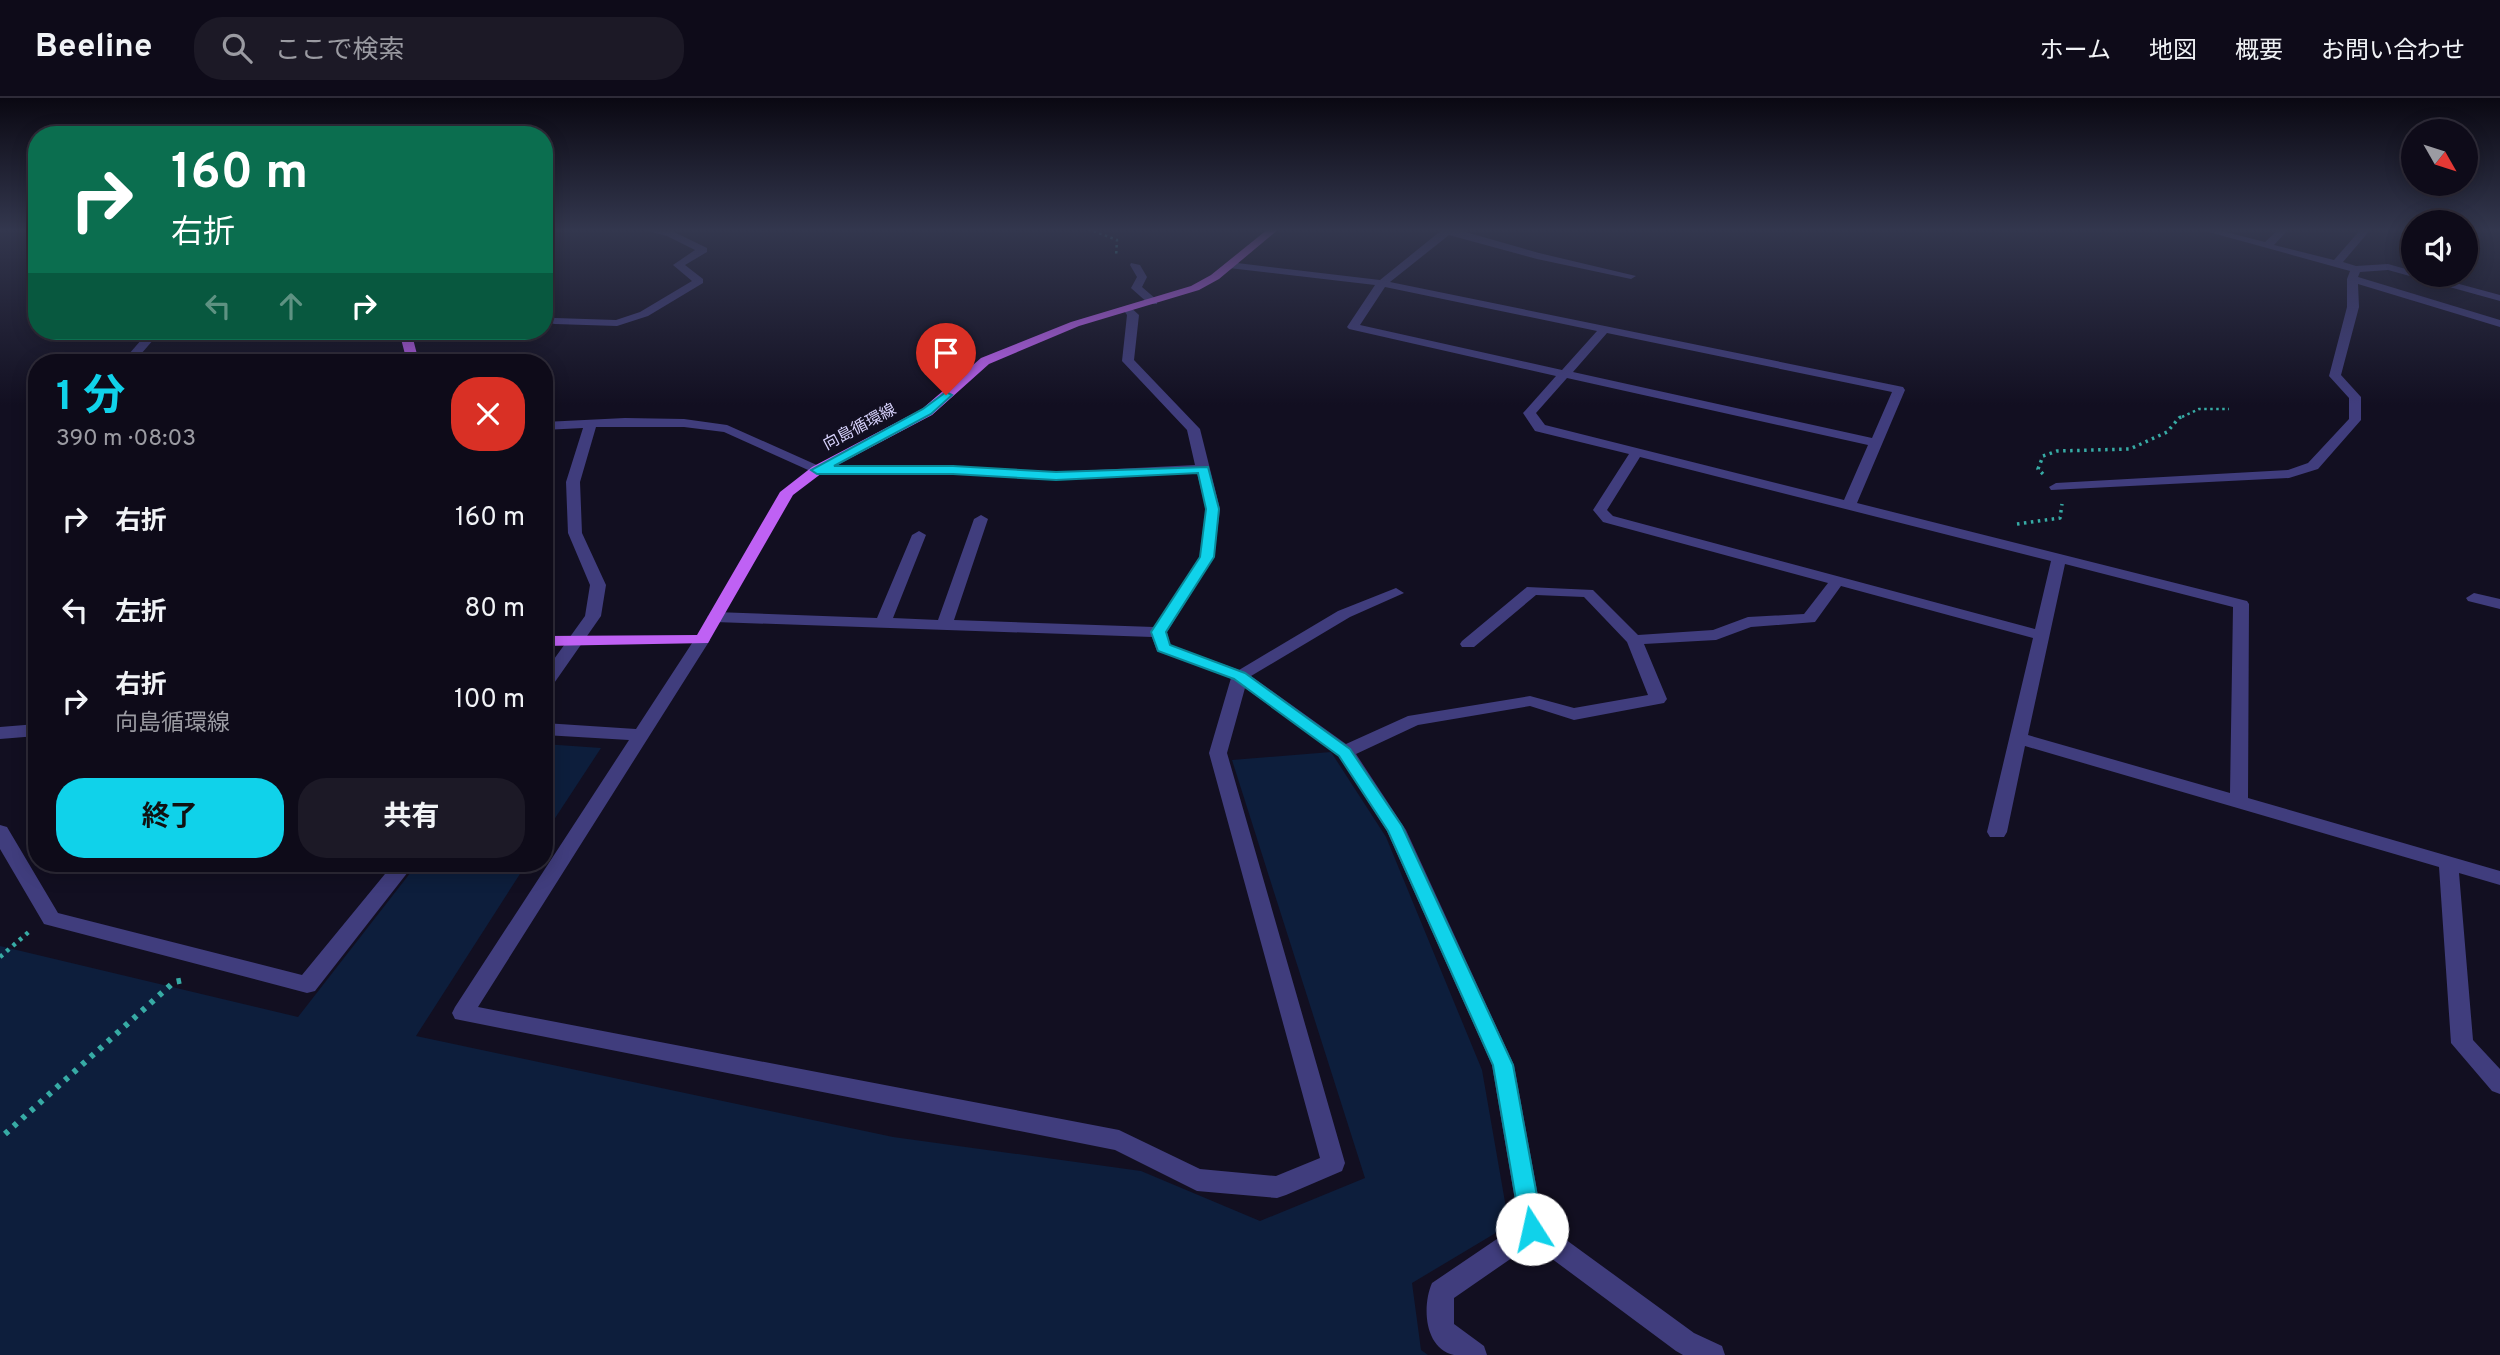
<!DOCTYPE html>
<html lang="ja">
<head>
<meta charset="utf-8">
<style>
  body { margin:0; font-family:Overpass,"Noto Sans JP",sans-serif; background:#1c1926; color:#f1f3f6; height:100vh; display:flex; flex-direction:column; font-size:26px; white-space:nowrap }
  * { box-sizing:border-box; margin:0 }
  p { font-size:23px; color:#9b9ba2 }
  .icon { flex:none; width:38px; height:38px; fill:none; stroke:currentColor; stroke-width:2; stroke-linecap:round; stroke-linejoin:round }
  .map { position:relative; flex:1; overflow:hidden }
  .details { position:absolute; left:28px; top:256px; width:525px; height:518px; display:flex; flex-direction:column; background:#0e0b19; border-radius:28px; box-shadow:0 4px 18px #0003,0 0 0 2px #2e2b38 }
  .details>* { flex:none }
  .guide { position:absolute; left:28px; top:28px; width:525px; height:214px; border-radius:28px; box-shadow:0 4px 18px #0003,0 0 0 2px #2e2b38; background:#0b6e4f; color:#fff; overflow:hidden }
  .needle { width:46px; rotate:129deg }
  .controls { position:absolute; left:2401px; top:21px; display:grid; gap:14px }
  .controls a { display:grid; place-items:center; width:77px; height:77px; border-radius:50%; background:#0e0b19; box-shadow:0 4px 18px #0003,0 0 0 2px #2e2b38; font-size:35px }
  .pin { position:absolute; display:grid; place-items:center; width:60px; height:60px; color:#fff; margin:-72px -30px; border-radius:50% 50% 50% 0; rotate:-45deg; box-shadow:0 0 7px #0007 }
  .pin .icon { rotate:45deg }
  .me { position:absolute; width:77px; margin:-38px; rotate:350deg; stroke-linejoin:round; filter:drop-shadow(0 0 5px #0008) }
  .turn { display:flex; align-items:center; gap:24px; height:147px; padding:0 28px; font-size:32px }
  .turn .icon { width:91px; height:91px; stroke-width:2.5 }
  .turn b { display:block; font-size:49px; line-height:60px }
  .lanes { display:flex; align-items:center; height:66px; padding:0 28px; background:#0003; justify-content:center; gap:35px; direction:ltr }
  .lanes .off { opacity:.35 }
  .round { display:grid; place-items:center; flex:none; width:74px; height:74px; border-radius:28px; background:#1c1926 }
  .summary { display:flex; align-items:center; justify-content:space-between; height:119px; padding:0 28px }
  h1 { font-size:42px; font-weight:700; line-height:52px; color:#10d2ea }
  .action { display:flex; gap:14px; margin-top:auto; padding:14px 28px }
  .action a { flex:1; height:80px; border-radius:28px; background:#10d2ea; color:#111; font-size:28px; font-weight:700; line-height:80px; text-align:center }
  .action a+a { background:#1c1926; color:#f1f3f6 }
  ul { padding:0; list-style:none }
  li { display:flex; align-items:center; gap:21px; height:91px; padding:0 28px }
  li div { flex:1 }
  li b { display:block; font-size:26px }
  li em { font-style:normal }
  header { display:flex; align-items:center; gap:42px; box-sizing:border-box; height:98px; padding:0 35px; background:#0e0b19; border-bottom:2px solid #2e2b38 }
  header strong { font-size:33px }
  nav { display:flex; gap:38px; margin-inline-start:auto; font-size:24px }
  .search { width:490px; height:63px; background:#1c1926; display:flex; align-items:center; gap:18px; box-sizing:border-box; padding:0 24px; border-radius:28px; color:#9b9ba2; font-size:26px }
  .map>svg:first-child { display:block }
</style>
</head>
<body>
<header>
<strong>Beeline</strong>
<div class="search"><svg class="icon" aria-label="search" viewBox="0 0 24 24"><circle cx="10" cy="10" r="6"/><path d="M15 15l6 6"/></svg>ここで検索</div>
<nav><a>ホーム</a><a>地図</a><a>概要</a><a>お問い合わせ</a></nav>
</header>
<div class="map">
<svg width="2500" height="1257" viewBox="0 0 2500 1257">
  <rect width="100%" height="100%" fill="#120f21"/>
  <path fill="#0d1e3c" d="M544,646L601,650L544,737Z
    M1331,654L1386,739L1482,972L1509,1127L1412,1185L1421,1252L1428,1257H0V848L298,919L418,765H527L416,938L893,1039L1141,1073L1260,1123L1365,1080L1232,662Z"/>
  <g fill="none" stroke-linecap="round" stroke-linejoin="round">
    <path stroke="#37aba5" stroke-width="2.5" stroke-dasharray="2.5 3.5" stroke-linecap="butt" d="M1088,131L1117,142L1116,159
      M2182,319L2199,311H2229"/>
    <path stroke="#37aba5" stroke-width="3.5" stroke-dasharray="2.5 4.5" stroke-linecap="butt" d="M2043,376L2038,371L2043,358L2057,353L2130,351L2167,334L2179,320L2185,317
      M2017,426L2060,420L2062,406"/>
    <path stroke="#37aba5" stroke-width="4.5" stroke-dasharray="3.5 5" stroke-linecap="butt" d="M0,859L31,832"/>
    <path stroke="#37aba5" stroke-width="6" stroke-dasharray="4.5 7" stroke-linecap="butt" d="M5,1036L174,884L184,882"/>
    <path fill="#403d7d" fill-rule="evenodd" d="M640,131L674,134L707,150V154L685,167L703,181V185L648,218L617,228L555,226L544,224V217L555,220L616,222L640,214L692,183L673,167L695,152L667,138Z
      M1443,131H1455L1539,155L1636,178L1631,181L1537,161L1449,137L1390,184L1903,289L1905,292L1857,405L2247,503L2249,506L2248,700L2500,773V787L2459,775L2473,942L2500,971V996L2492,993L2451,945L2439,769L2025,648L2007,734L2004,739H1990L1987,734L2033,540L1841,488L1815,524L1751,529L1716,542L1644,546L1667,601L1664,605L1574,622L1530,608L1418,627L1356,656L1406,732L1514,967L1543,1125L1694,1235L1722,1248L1725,1257H1683L1676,1253L1532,1146L1454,1200V1226L1484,1248L1487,1257C1477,1257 1463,1257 1454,1257C1424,1250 1422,1208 1432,1185L1519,1126L1492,967L1387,733L1339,658L1245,590L1227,655L1345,1065L1342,1073L1286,1097L1277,1100L1197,1093L1115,1052L455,921L452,915L455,909L629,642L544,637V625L636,631L696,539L702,537L710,542L478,909L1119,1032L1200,1071L1276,1078L1320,1060L1209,655L1231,580L1157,553L1152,539L715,524L707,519L715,514L877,520L912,437L919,433L926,437L893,520L938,522L974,421L981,417L988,421L954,522L1154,529L1200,459L1206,411L1197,375L1056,382L953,376H817L724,334L684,329H596L580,384L582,435L606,487L601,518L550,591L544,592V575L585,518L590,487L568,435L566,384L583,330L544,332V324L625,320L684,321L727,327L819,368H953L1056,374L1195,367L1187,332L1122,263L1127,217L1122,210L1128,207L1139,217L1134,262L1200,331L1220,411L1214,459L1167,534L1170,547L1239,572L1338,513L1391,492L1396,490L1404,495L1350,519L1251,578L1346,646L1408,618L1530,598L1574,610L1648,597L1627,544L1584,499L1536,497L1474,549H1462L1460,546L1462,543L1527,489L1593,492L1638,537L1713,532L1748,519L1804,516L1828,485L1603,424L1593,412L1629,356L1535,333L1523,315L1556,278L1349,231L1347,229L1375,187L1229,170L1224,167L1229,164L1380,182ZM1385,189L1597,233L1562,272L1360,227ZM1607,235L1892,294L1872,340L1573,274ZM1567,280L1868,347L1844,402L1545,327L1536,315ZM1640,359L2051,463L2035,531L1613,418L1607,412ZM2065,466L2233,509L2230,695L2028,637Z
      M2198,131H2214L2265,144L2279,131H2289L2274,147L2334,162L2361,131H2371L2343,164L2356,168L2388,166L2413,173V177H2426L2500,197V203L2388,172L2360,174L2358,179L2500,222V229L2358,186L2359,209L2341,277L2361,299V322L2318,371L2289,380L2051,392L2049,389L2056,385L2288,372L2308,365L2349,321V300L2329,278L2347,209V181L2350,173Z
      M1131,165L1140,167L1147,179L1142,189L1157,202V206H1149L1131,190L1137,179L1130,167Z
      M149,233H161L134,264H122Z
      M2474,495L2500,501V511L2468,503L2466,500Z
      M37,626V638L0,641V629Z
      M0,727L7,729L58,815L302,877L394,765H415L315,893L307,895L44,826L0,751Z"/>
    <path fill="#bf61f4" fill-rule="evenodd" d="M1268,131H1279L1219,181L1199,192L1079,228L989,266L932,317L822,375L793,397L708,545L544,548V538L697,537L780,394L812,369L922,311L981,260L1071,224L1191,188L1211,177Z
      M399,233H411L419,264H407Z"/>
  </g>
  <linearGradient id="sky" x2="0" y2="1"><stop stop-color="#0a0812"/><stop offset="0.43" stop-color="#33374e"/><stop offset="1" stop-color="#33374e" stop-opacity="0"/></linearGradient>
  <rect width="2500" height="307" fill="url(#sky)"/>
  <path fill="#10d2ea" stroke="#0a8898" stroke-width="2" d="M946,294L952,297L931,316L834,368H953L1056,374L1208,369L1219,411L1214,459L1166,534L1170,547L1245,575L1350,651L1402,728L1513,967L1543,1131L1540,1139L1532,1142L1524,1139L1521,1131L1493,967L1388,733L1339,658L1234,581L1158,553L1151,534L1200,459L1206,411L1198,375L1056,382L953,376H817L811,372L923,311Z"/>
  <g text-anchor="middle" stroke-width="7" stroke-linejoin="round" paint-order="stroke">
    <g font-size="16" fill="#d7d2fc" stroke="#120f21">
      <text transform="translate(859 328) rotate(-28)" y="6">向島循環線</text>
    </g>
  </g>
</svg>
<div class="controls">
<a><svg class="needle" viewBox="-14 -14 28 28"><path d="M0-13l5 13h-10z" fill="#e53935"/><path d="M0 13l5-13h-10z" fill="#9b9ba2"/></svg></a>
<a><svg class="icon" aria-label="sound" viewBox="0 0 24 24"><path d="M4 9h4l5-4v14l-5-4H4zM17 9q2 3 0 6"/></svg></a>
</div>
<div class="pin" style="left:946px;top:297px;background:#d93025"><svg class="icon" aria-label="arrive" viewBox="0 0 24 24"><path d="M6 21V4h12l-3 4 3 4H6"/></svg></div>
<svg class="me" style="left:1532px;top:1131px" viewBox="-20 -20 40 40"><circle r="19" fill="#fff"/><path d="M0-13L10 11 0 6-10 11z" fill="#10d2ea"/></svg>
<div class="guide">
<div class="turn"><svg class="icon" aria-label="right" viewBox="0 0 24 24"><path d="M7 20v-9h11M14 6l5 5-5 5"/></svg><div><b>160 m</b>右折</div></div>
<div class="lanes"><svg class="icon off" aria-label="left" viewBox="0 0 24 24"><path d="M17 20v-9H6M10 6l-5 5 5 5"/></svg><svg class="icon off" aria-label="ahead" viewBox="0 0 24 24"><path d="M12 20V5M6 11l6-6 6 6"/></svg><svg class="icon" aria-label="right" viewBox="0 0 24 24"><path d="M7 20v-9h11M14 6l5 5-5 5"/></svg></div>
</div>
<section class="details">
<div class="summary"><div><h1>1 分</h1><p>390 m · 08:03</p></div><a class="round" style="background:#d93025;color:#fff"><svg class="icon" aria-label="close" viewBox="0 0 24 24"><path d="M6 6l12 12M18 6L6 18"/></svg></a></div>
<ul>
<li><svg class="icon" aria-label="right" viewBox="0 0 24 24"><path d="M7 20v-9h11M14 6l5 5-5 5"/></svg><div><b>右折</b></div><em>160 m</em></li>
<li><svg class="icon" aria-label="left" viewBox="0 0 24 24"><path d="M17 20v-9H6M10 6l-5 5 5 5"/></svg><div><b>左折</b></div><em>80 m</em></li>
<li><svg class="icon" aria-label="right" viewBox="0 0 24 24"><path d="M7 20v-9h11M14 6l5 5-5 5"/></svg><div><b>右折</b><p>向島循環線</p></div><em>100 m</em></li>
</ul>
<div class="action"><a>終了</a><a>共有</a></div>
</section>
</div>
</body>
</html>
